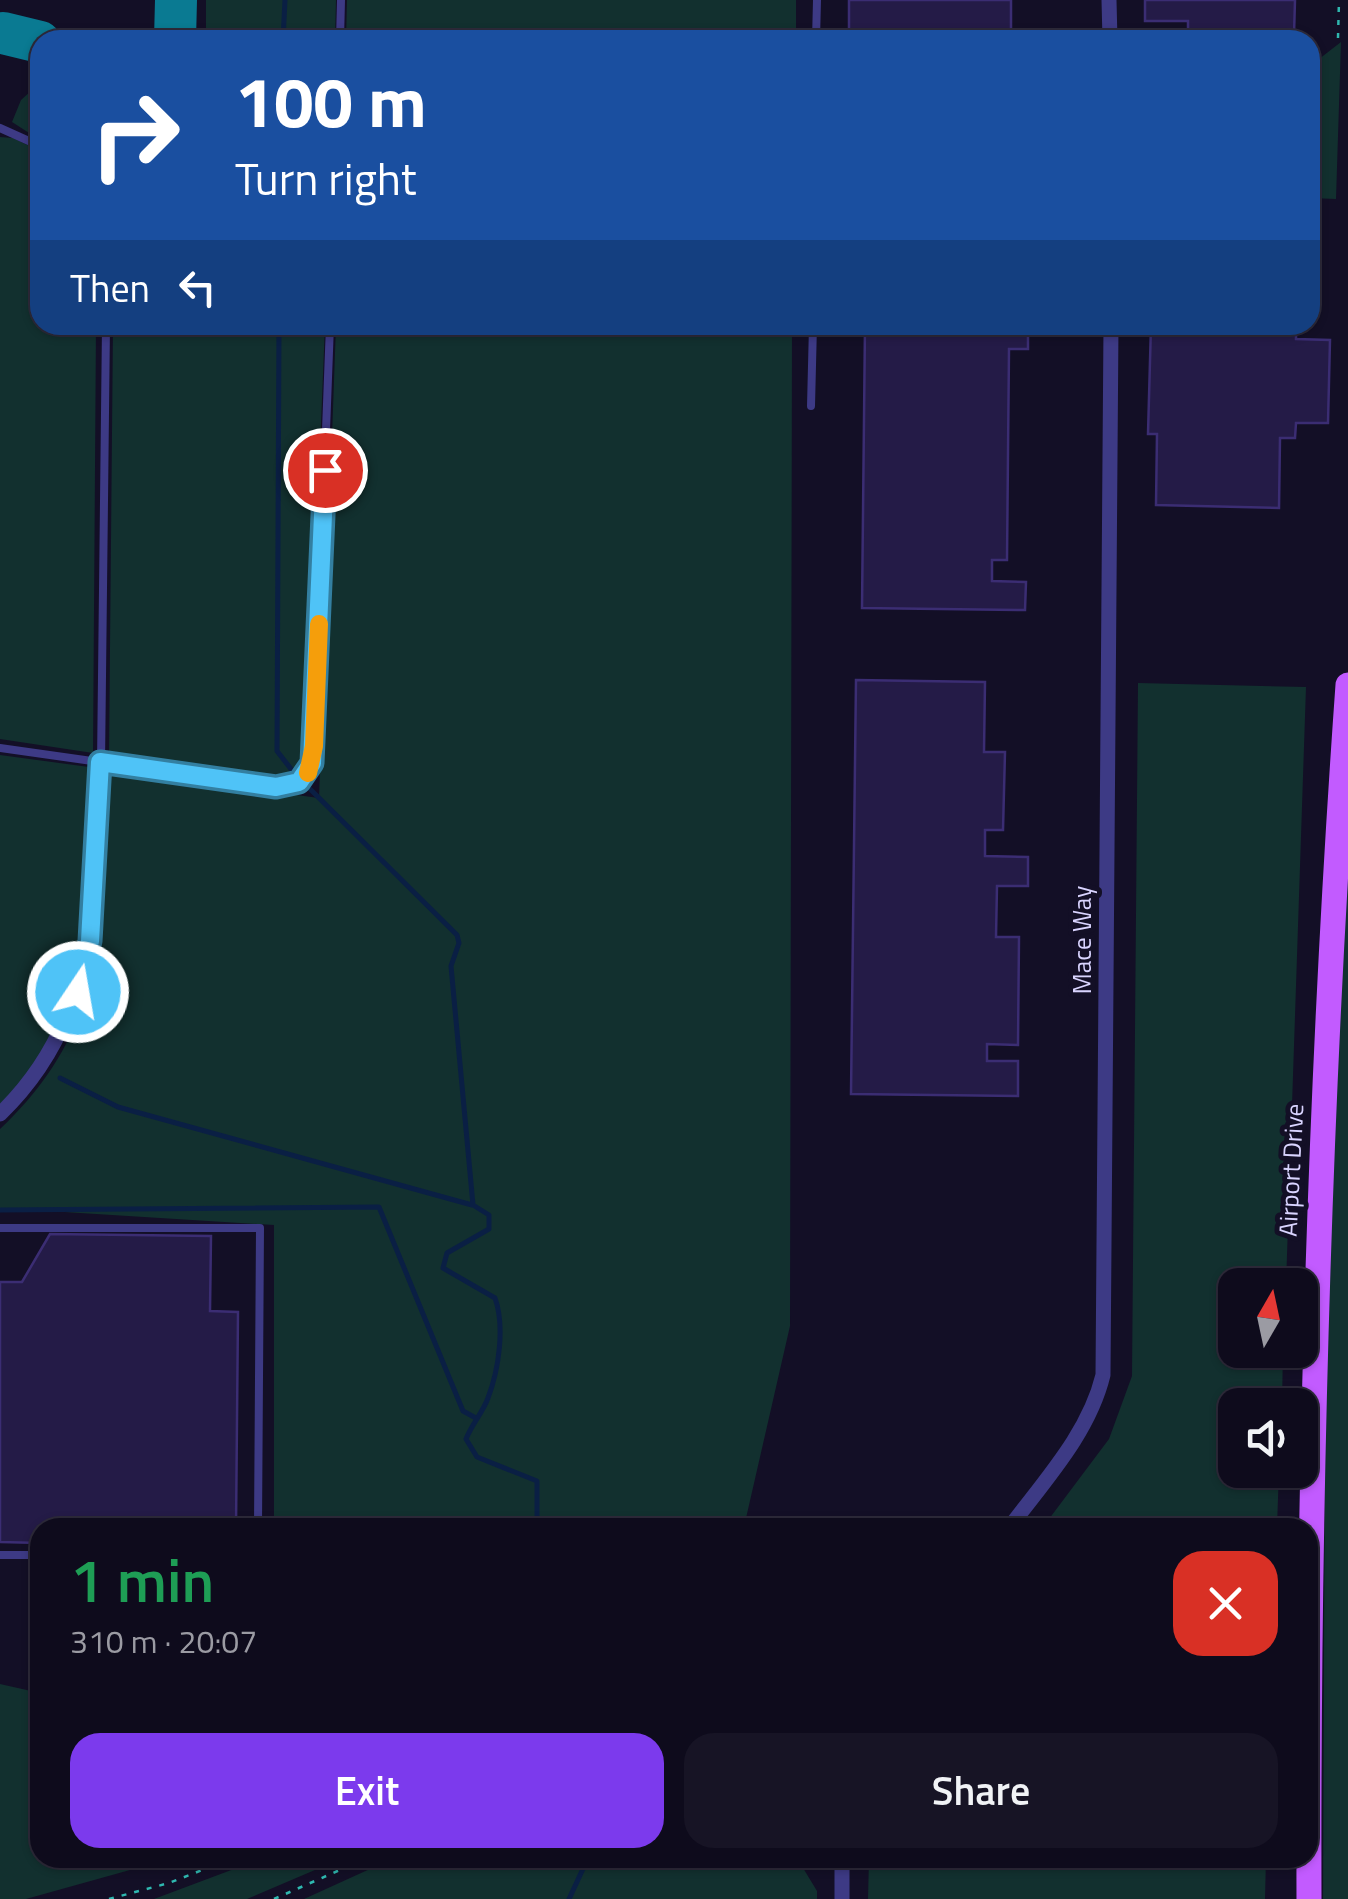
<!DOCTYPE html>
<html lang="en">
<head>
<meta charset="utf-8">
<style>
  body { margin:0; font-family:"Titillium Web",sans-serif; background:#171425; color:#f1f3f6; height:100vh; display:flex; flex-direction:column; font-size:38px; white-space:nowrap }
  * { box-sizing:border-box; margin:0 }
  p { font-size:32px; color:#9b9ba3 }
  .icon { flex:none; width:55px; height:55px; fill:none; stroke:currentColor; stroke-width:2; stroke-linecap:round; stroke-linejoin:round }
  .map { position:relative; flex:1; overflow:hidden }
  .side { position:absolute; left:30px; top:1518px; width:1288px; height:350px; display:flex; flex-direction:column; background:#0e0b1c; border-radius:30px; box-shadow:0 2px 8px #0004,0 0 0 2px #2e2b3b }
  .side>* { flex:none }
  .hud { position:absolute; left:30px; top:30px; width:1290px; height:305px; border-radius:30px; box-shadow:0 2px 8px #0004,0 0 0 2px #2e2b3b; background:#1a4fa0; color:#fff; overflow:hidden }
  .needle { width:65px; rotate:9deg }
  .controls { position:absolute; left:1218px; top:1268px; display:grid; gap:20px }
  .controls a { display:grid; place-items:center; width:100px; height:100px; border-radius:20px; background:#0e0b1c; box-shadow:0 2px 8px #0004,0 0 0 2px #2e2b3b; font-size:50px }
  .pin { position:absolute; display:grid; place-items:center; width:85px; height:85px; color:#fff; margin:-42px; border:5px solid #fff; border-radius:50%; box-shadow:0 2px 10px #0007 }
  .me { position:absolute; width:110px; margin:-55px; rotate:12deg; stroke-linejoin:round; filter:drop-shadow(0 0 8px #0008) }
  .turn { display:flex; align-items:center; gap:35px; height:210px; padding:0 40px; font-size:45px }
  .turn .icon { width:130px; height:130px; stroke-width:2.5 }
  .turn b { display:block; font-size:70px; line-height:85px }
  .then { display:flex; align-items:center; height:95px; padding:0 40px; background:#0003; gap:20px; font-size:38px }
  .round { display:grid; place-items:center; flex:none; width:105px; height:105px; border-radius:30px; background:#171425 }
  .headline { display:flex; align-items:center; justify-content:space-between; height:170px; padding:0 40px }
  h1 { font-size:60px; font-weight:600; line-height:75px; color:#1e9e55 }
  .button { display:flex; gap:20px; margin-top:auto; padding:20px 40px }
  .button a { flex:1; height:115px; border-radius:30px; background:#7c3aed; color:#fff; font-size:40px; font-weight:600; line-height:115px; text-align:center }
  .button a+a { background:#171425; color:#f1f3f6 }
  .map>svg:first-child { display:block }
</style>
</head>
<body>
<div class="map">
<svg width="1348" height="1899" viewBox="0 0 1348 1899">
  <rect width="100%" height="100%" fill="#130f26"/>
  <path fill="#12302f" d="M206,0H336L335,40H206Z
    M347,0H796V40H346Z
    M1341,42L1336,199L1310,198V66Z
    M32,90L40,91V140L12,122L21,100Z
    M0,137L13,138L40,151V325H96L93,753L0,739Z
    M113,325H325L308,744L299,771L269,780L109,755Z
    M336,325H792L790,1326L744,1527H274V1225L0,1208V1129C112,1024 104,912 109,770L319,798Z
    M1138,683L1306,687L1286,1285H1235V1350H1283L1282,1405H1235V1470H1279L1277,1527H1043L1109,1439L1132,1376Z
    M0,755L89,767C86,879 95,1024 0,1104Z
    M1348,859V1899H1323L1325,1404L1332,1138Z
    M0,1684L40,1693V1858H173L26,1899H0Z
    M263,1858H343L247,1899H154Z
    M394,1858H797L817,1891V1899H304Z
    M869,1858H1266L1265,1899H868Z"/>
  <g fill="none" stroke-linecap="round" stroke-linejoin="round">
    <path stroke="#0a1f44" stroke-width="5" d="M283,40L285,0
      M279,325L277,751L291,769
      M308,787L457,935L459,943L451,966L473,1205L489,1215V1229L447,1253L443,1268L495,1298C505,1326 499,1369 488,1398C483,1412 472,1424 466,1439L477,1457L537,1481V1528
      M60,1078L118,1107L472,1205
      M0,1210L379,1207L463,1411L474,1417
      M569,1899L588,1858"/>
    <path stroke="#0a7a92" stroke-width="42" d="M3,33L40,42
      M175,40L176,0"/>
  </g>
  <path fill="#241b47" stroke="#3b2d73" stroke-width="2.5" d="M849,0H1011V40H849Z
    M1145,0H1295L1294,35L1188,33V21H1145Z
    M865,325H1028V349H1009L1007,560H992V581L1026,582L1025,610L862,608Z
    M1151,325H1296V339L1330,340L1328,423H1296L1295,438H1280L1279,508L1156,505L1157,434H1148Z
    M856,680L985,682L984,752H1005L1003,830H985V856L1028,857V886H997L996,937H1019L1018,1045L987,1044V1061H1018V1096L851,1094Z
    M50,1234L211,1236L210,1311L238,1312L236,1528H40V1543L0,1542V1282H22Z"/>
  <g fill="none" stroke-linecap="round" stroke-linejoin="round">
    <path stroke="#2fb8b0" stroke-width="2.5" stroke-dasharray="5 8" stroke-linecap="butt" d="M1338,38L1339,0
      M109,1899L169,1883L233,1858
      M274,1899L367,1858"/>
    <path stroke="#3d3a85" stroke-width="8" d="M340,40L341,0
      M816,40L817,0
      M0,128L40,146
      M811,406L813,325
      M0,748L276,787L290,786L307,775L314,746L330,325
      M101,765L106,325
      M0,1228H260L258,1528
      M0,1555H40"/>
    <path stroke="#3d3a85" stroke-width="15" d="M1109,0L1110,40
      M0,1114C99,1019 95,898 101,769
      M1009,1528C1045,1480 1089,1433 1103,1375L1111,325
      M842,1899V1858"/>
    <path stroke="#c25bff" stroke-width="25" d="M1309,1899C1308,1494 1319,1089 1348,685"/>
  </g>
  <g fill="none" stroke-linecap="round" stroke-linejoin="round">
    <defs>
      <path id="route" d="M78,992L90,941L100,762L276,787L299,782L312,763L325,470"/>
    </defs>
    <use href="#route" stroke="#337fa1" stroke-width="25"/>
    <use href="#route" stroke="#4fc3f7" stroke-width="18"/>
    <path stroke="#f59e0b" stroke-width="18" d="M308,773L314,746L319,624"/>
  </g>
  <g text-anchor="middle" stroke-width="10" stroke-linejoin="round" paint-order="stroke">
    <g font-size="25" fill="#d9d4ff" stroke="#130f26">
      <text transform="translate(1082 940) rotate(-90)" y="9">Mace Way</text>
      <text transform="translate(1291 1170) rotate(-87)" y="9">Airport Drive</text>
    </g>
  </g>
</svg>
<div class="controls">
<a><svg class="needle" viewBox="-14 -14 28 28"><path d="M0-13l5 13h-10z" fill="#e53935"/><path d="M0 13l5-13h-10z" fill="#9b9ba3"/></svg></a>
<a><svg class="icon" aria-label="sound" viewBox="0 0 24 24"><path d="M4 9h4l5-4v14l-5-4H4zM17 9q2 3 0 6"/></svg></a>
</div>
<div class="pin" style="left:325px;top:470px;background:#d93025"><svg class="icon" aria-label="arrive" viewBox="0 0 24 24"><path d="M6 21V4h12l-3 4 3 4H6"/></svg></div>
<svg class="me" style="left:78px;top:992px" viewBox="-20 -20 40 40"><circle r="17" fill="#4fc3f7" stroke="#fff" stroke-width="3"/><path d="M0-11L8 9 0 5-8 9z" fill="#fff"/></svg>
<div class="hud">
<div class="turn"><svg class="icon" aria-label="right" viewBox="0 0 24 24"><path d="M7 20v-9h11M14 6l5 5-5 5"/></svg><div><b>100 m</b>Turn right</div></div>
<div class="then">Then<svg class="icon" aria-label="left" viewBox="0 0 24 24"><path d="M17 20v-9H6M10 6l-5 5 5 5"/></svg></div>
</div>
<section class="side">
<div class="headline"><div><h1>1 min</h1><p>310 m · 20:07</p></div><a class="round" style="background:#d93025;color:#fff"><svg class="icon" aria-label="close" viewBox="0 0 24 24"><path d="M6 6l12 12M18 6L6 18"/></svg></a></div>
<div class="button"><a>Exit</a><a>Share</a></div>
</section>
</div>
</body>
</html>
